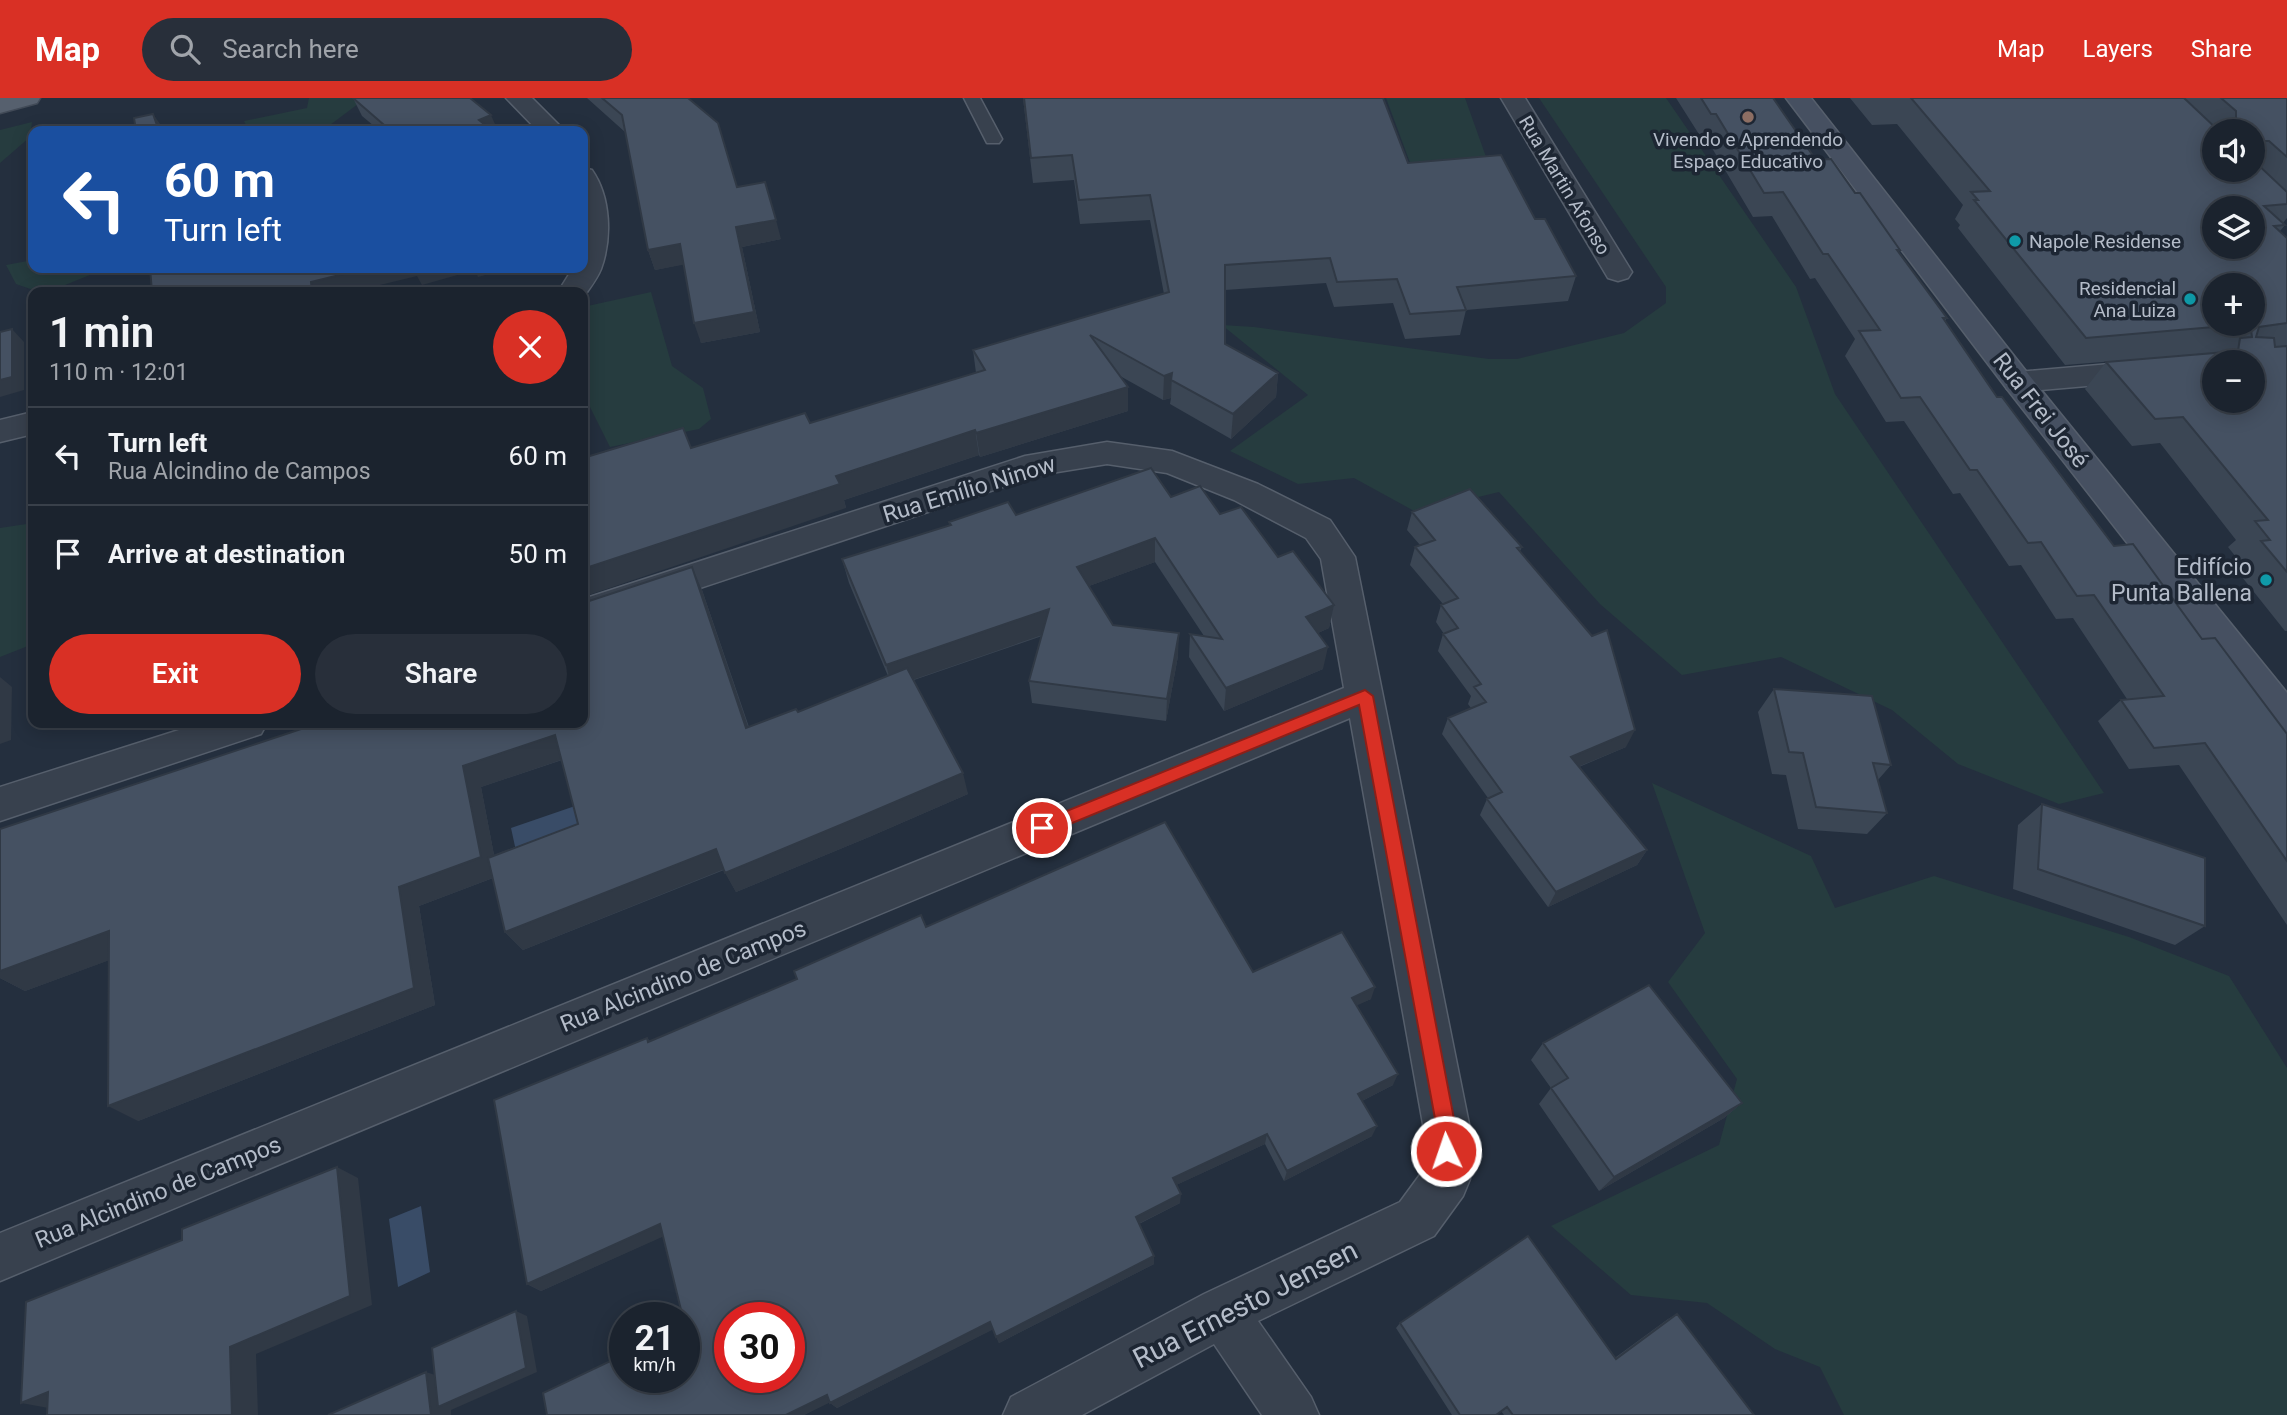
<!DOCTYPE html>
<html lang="en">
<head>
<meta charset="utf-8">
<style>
  body { margin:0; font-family:Roboto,sans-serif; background:#282f3a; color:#f1f3f6; height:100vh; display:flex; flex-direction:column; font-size:26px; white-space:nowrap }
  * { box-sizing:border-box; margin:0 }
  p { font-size:23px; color:#a0a4aa }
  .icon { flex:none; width:38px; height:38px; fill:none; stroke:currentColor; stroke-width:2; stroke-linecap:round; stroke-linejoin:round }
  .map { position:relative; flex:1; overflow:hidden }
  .panel { position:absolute; left:28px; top:189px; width:560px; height:441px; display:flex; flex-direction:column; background:#1b232e; border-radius:14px; box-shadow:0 4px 18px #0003,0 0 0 2px #39404a }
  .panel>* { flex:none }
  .hud { position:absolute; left:28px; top:28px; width:560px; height:147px; border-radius:14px; box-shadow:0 4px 18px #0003,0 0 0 2px #39404a; background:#1a4fa0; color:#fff; overflow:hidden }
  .fabs { position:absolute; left:2202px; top:21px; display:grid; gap:14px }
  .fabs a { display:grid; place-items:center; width:63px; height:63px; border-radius:50%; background:#1b232e; box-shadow:0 4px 18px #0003,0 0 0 2px #39404a; font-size:35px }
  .speed { position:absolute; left:609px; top:1204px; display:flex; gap:14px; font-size:35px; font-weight:700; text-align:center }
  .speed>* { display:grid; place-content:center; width:91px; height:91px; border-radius:50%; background:#1b232e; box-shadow:0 4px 18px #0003,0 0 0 2px #39404a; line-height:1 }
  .speed small { font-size:18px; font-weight:400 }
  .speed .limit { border:10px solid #d22; background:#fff; color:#111 }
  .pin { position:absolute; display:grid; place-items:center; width:60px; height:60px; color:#fff; margin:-30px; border:4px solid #fff; border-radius:50%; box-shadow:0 2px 7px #0007 }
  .me { position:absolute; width:77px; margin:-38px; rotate:357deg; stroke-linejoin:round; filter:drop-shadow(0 0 5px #0008) }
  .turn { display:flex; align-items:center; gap:24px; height:147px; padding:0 21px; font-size:32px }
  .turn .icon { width:91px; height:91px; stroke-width:2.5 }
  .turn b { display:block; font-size:49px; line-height:60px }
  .round { display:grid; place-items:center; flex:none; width:74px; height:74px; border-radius:37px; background:#282f3a }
  .headline { display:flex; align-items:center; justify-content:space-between; height:119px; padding:0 21px }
  h1 { font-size:42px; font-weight:600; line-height:52px }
  .cta { display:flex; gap:14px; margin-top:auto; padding:14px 21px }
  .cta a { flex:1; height:80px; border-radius:42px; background:#d93025; color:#fff; font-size:28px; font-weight:600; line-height:80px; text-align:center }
  .cta a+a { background:#282f3a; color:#f1f3f6 }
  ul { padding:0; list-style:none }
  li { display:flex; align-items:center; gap:21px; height:98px; padding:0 21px; border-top:2px solid #39404a }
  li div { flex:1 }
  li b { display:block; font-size:26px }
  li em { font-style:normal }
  header { display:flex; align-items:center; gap:42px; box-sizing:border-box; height:98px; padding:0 35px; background:#d93025; color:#fff }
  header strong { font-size:33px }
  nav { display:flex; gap:38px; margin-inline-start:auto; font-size:24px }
  .search { width:490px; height:63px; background:#282f3a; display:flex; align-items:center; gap:18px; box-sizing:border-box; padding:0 24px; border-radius:38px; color:#a0a4aa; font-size:26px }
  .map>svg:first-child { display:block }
</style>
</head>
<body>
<header>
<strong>Map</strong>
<div class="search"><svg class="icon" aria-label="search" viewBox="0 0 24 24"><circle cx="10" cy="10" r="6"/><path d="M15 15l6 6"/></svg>Search here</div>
<nav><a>Map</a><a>Layers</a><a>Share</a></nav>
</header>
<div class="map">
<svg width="2287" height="1317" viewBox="0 0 2287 1317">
  <rect width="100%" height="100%" fill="#242f3e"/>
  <path fill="#263c3f" d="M309,0H366L330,27L337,33H249L244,23L307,10Z
    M1386,0H1465L1490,70L1415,78Z
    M1539,0H1666L1796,189L1835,296L2104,695L2059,706L1958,666L1892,612L1781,559L1682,577L1600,506L1499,394L1416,414L1354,380L1298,386L1230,353L1308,297L1222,227L1254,229L1489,261H1517L1624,235L1666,205V189Z
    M32,24L30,39L0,65V32Z
    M33,162V170H107L48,194H39L16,186L6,167Z
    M651,194L672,268L703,290L711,321L699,331L610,349L586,301L583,283V209Z
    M33,425V546L0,559V430Z
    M1652,685L1811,758L1835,810L1934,778L2129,839L2229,878L2287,970V1317H1844L1820,1269L1775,1251L1707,1205L1631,1197L1551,1128L1719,1047L1737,981L1668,884L1705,835Z"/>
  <path fill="#394c67" d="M575,708L580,730L516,753L511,730Z
    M421,1108L430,1174L398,1189L389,1121Z"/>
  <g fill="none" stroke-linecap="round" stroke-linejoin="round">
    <defs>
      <path id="lane" d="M964,0H980L1002,41L999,45H987Z"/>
      <path id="street" d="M506,0H532L565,33H538Z
        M1501,0H1525L1632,174L1628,180L1618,183L1608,180Z
        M583,70L592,72C611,99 612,141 601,171C597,181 589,191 583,200V194H558L573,170H583Z
        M2214,257L2225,260L2227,264H2214V277L2018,294L2007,291L2003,284L2007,277L2018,274Z
        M33,314V336L0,344V322Z
        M1107,344L1172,353L1258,386L1330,422L1355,459L1469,1026L1470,1081L1463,1098L1434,1138L1258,1223L1311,1299L1319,1317H1262L1214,1246L1082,1317H1003L1011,1299L1204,1196L1400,1104L1422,1074L1423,1026L1350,620L0,1183V1135L1344,590L1321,461L1306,440L1234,402L1167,375L1107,366L1039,377L583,529V501L1025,358Z
        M201,625H267L261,636L0,723V689Z"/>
      <path id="secondary" d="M1786,0H1811L2029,277L2287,595V637L2274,633L2007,291Z"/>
      <path id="primary" d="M0,0H40L37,5L0,15Z"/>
    </defs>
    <use href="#lane" stroke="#565f6c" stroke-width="3"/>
    <use href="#street" stroke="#565f6c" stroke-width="3"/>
    <use href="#secondary" stroke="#565f6c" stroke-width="3"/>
    <use href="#primary" stroke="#414a57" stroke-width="3"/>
    <use href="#lane" fill="#38414e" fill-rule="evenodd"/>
    <use href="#street" fill="#38414e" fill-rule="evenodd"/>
    <use href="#secondary" fill="#465061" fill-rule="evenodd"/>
    <use href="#primary" fill="#56606e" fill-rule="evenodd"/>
  </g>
  <path fill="#3b4654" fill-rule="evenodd" d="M353,0L498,33H380L362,18Z
    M587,0H688L737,89L781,141L742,149L760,234L701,245L684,166L655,172L648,152L625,34Z
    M1023,0H1383L1408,65L1535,121L1576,178L1568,203L1466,212L1460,237L1405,241L1393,205L1334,209L1326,185L1225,192V246L1278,275L1276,299L1231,341L1170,306L1171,300L1163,302L1120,278L1128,289V313L980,359L979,357L844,402L846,410L691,350L810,325L976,275L973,252L1164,196L1150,122L1080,126L1074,82L1033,85Z
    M1676,0H1773L1816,62L1855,95L1900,152L1899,154L1947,220L1945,223L1997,299L2114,448L2202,541L2287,636V827L2179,667L2129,671L2098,623L2121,602L2127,601L2073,520L2056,521L2021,467L2009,468L1960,395L1953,396L1904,323L1886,324L1845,258L1855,241L1815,180L1810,181L1772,118L1753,119L1706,40L1702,41Z
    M1850,0H2287V120L2283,125L2285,127L2280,133L2287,140V533H2285L2234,469L2240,464L2228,449L2236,442L2160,345L2132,348L2085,291L2106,264L2214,255L2065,267L1958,130L1960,127L1955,121L1963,107L1897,26L1872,27ZM2214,33H2252V72Z
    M1171,399L1220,416L1278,459L1334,507L1329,530L1318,535L1323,571L1224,613L1189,559L1190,536L1204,538L1155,464L1089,488L1113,527L1178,558L1166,623L1032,605L1029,583L1042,538L914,582L968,696L869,739L736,794L724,772L523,852L505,834L493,780L419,808L435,907L138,1023L109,862L25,893L0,880V731L583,625L692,469L702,492L749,629L798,614L888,578L849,485L842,461L950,427L949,424ZM562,662L578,726L494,757L481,689Z
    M1412,414L1522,449L1520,453L1626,649L1579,669L1647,752L1637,767L1548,809L1480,717L1487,701L1488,700L1442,636L1448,620L1471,610L1468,606L1471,598L1438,553L1443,536H1444L1436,524L1441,507L1443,506L1410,467L1415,449L1420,447L1407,432Z
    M1774,591L1891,667L1878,682L1887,715L1867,736L1798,731L1786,677L1772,676L1758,614Z
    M2042,706L2205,828L2175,847L2013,791L2018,727Z
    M926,829L1253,874L1371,901L1356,907L1393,987L1362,1003L1372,1038L1284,1083L1265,1046L1176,1087L1180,1105L1139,1126L1154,1158V1166L999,1245L993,1231L837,1310L829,1304L804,1317H547L685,1228L663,1138L541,1193L527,1186L647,940L650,943Z
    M1543,945L1742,1005L1724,1020L1599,1093L1539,1006L1551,990L1531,962Z
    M1677,1216L1754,1317H1504L1501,1313L1496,1317H1452L1396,1230L1400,1225L1616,1259L1668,1221Z"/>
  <path fill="#303945" d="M153,16L165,33H159Z
    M491,17L498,33H484L479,22Z
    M776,122L781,141L742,149L760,234L701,245L694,225L736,129Z
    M680,146L687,166L655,172L648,152Z
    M368,170H511L478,179L475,172L422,187L417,178L351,194H306L311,184Z
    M12,231L24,244V292L0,299V282Z
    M1172,275L1171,300L1163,302L1164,278Z
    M1278,275L1276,299L1231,341L1233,316Z
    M1128,289V313L980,359L976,335Z
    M975,332L979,357L844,402L846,410L583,499V471L836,378Z
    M1155,440V464L1078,492L1077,469Z
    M692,469L702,492L756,652L746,630Z
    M1334,507L1329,530L1302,542L1306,519Z
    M1049,511L1051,534L892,589L886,567Z
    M1179,535L1178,558L1166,623L1167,601Z
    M1328,549L1323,571L1224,613L1226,590Z
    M0,579L12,589L11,642L0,646Z
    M1635,632L1626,649L1563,675L1571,659Z
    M555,637L570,659L481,689L498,778L419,808L435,907L138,1023L108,1008L399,789L463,668Z
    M963,675L968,696L869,739L736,794L725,775Z
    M716,751L727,770L523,852L505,834Z
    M1647,752L1637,767L1548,809L1556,794Z
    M109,833L137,852L25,893L0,880V873Z
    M1375,889L1371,901L1347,912L1352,900Z
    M1398,976L1393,987L1354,1007L1358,996Z
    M1742,1005L1724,1020L1599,1093L1614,1079Z
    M1377,1028L1372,1038L1284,1083L1287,1073Z
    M1267,1036L1265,1046L1172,1089L1173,1080Z
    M337,1069L358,1080L372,1207L256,1256L258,1317H232L230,1249Z
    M1181,1096L1180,1105L1136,1127V1119Z
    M660,1126L671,1135L541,1193L527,1186Z
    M1154,1158V1166L999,1245L996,1239Z
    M516,1213L527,1218L537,1274L451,1312V1317H431L426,1274L447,1281Z
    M990,1224L994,1231L837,1310L830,1305Z
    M48,1294L54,1311L21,1305Z
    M827,1297L835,1302L804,1317H786Z"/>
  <path fill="#455162" stroke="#303945" stroke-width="2" fill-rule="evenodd" d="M353,0H470L491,17L479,22L489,30L490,33H391Z
    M602,0H688L718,25L737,89L765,84L776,122L736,129L754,214L694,225L680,146L648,152L622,17Z
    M1024,0H1383L1408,65L1501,57L1535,121H1545L1576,178L1457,189L1466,212L1410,216L1397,181L1337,184L1330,160L1225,167V246L1278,275L1233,316L1171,282L1172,275L1164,278L1090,237L1128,289L976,335L975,332L836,378L840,386L583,471V360L683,330L691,350L805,315L810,325L985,272L973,252L1169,194L1150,97L1079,102L1072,57L1031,60Z
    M1701,0H1773L1816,62L1831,61L1855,95H1860L1900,152H1897L1947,220H1943L1997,299H2002L2114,448L2133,446L2202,541L2215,540L2287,636V763L2205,645L2154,650L2121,602L2164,598L2094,497L2077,498L2041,444L2028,445L1977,372H1970L1920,299L1901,300L1859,233L1880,232L1828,156H1823L1783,94L1764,95L1716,16H1711Z
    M1911,0H2184L2219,33H2214V72H2252V61L2287,94V106L2264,108L2285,127L2274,128L2287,140V225L2259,229L2256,239L2274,240L2275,249L2287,248V474L2261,443L2270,442L2255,423L2268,422L2183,319L2155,321L2106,264L2238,253L2240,240L2252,239L2251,232L2237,227L2086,240L1974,102H1978L1971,94L1990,93ZM2214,110H2252V149H2214ZM2214,187H2252V226H2214ZM2214,264H2252V303H2214Z
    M2221,0H2287V59L2269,43H2252V33H2236V13Z
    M153,16L159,33H136L134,20Z
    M150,170H368L311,184L312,193L306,194H152Z
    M12,231V279L0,282V234Z
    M1151,370L1171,399L1200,388L1220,416L1241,409L1278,459L1293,453L1334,507L1306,519L1328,549L1226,590L1190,536L1222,541L1155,440L1077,469L1113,527L1179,535L1167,601L1029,583L1049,511L886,567L842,461L951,427L949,424L1008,404L1016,417Z
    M1470,391L1522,449L1517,450L1592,538L1607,532L1635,632L1571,659L1647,752L1556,794L1487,701L1502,694L1448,620L1486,604L1474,589L1481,586L1443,536L1458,530L1441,507L1458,500L1415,449L1435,442L1412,414Z
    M692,469L746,630L796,611L798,614L907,570L963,675L862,718L725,775L716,751L505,834L488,760L578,726L555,637L463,668L481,759L399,789L414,890L108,1008L109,833L0,873V731L319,625H583V505Z
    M1774,591L1872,598L1891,667L1873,665L1887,715L1816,709L1803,655L1789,654Z
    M2042,706L2205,760V828L2038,771Z
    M1165,724L1253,874L1342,834L1375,889L1352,900L1398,976L1358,996L1377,1028L1287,1073L1267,1036L1173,1080L1181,1096L1136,1119L1154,1158L996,1239L990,1224L830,1305L827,1297L786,1317H547L543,1295L625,1256V1279H684V1228H685L684,1220H683L660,1126L527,1186L494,1002L647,940L648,944L797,881L794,873L921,817L926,829ZM730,1220H789V1279H730Z
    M1649,887L1742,1005L1614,1079L1551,990L1568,980L1543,945Z
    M337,1069L350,1198L230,1249L232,1317H47L48,1294L21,1305L26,1204L182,1142V1131Z
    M1528,1138L1616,1261L1677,1216L1754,1317H1513L1507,1309L1496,1317H1460L1400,1225Z
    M516,1213L526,1270L438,1309L432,1250Z
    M426,1274L431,1317H328Z"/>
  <path fill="#d93025" stroke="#8d1f18" stroke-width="2" d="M1365,592L1373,598L1455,1026L1456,1053L1453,1060L1446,1063L1439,1060L1436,1053V1026L1359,607L1048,735H1037L1034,730L1037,725Z"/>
  <circle fill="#8d6e63" stroke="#1d2633" stroke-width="2.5" cx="1748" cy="19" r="7"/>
  <g fill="#0f9aa8" stroke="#1d2633" stroke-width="2.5">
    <circle cx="2015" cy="143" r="7"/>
    <circle cx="2190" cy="201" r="7"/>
    <circle cx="2266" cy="482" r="7"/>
  </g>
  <g text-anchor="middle" stroke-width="7" stroke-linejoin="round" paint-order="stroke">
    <g font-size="19" fill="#b4bcc9" stroke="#1d2633">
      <text x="1748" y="48">Vivendo e Aprendendo<tspan x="1748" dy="22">Espaço Educativo</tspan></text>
      <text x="2029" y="150" text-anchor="start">Napole Residense</text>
      <text x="2176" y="197" text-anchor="end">Residencial<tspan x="2176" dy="22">Ana Luiza</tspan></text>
    </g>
    <g font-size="19" fill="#b4bcc9" stroke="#1d2633">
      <text transform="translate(1565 87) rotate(59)" y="7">Rua Martin Afonso</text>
    </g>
    <g font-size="23" fill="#b4bcc9" stroke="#1d2633">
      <text transform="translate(2041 312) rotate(52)" y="8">Rua Frei José</text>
      <text transform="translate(969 391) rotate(-17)" y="8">Rua Emílio Ninow</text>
      <text transform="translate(683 878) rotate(-22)" y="8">Rua Alcindino de Campos</text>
      <text transform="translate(158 1094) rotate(-22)" y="8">Rua Alcindino de Campos</text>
    </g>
    <g font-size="23" fill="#b4bcc9" stroke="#1d2633" text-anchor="end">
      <text x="2252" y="477">Edifício<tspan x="2252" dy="26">Punta Ballena</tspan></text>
    </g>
    <g font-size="28" fill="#b4bcc9" stroke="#1d2633">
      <text transform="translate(1245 1206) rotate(-27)" y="10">Rua Ernesto Jensen</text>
    </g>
  </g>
</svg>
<div class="fabs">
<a><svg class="icon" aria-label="sound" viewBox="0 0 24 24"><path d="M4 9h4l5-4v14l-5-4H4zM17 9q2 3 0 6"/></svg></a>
<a><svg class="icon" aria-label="layers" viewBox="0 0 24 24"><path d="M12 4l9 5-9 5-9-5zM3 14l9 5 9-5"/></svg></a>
<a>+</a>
<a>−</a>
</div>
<div class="speed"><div>21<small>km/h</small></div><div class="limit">30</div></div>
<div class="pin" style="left:1042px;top:730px;background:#d93025"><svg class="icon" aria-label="arrive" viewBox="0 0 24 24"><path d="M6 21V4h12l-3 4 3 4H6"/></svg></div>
<svg class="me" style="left:1446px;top:1053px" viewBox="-20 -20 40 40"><circle r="17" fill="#d93025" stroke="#fff" stroke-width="3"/><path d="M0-11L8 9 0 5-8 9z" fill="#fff"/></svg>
<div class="hud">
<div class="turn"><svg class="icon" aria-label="left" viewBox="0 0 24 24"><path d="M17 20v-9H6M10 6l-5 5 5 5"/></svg><div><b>60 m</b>Turn left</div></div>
</div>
<section class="panel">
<div class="headline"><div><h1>1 min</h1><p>110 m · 12:01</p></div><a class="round" style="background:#d93025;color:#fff"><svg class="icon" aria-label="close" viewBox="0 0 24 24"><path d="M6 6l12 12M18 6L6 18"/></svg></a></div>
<ul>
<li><svg class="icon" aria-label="left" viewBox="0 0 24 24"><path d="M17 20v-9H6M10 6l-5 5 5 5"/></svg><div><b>Turn left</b><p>Rua Alcindino de Campos</p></div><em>60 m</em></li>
<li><svg class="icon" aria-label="arrive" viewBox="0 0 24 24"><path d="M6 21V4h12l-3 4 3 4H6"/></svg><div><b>Arrive at destination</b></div><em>50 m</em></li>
</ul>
<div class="cta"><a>Exit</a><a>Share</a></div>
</section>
</div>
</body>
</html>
